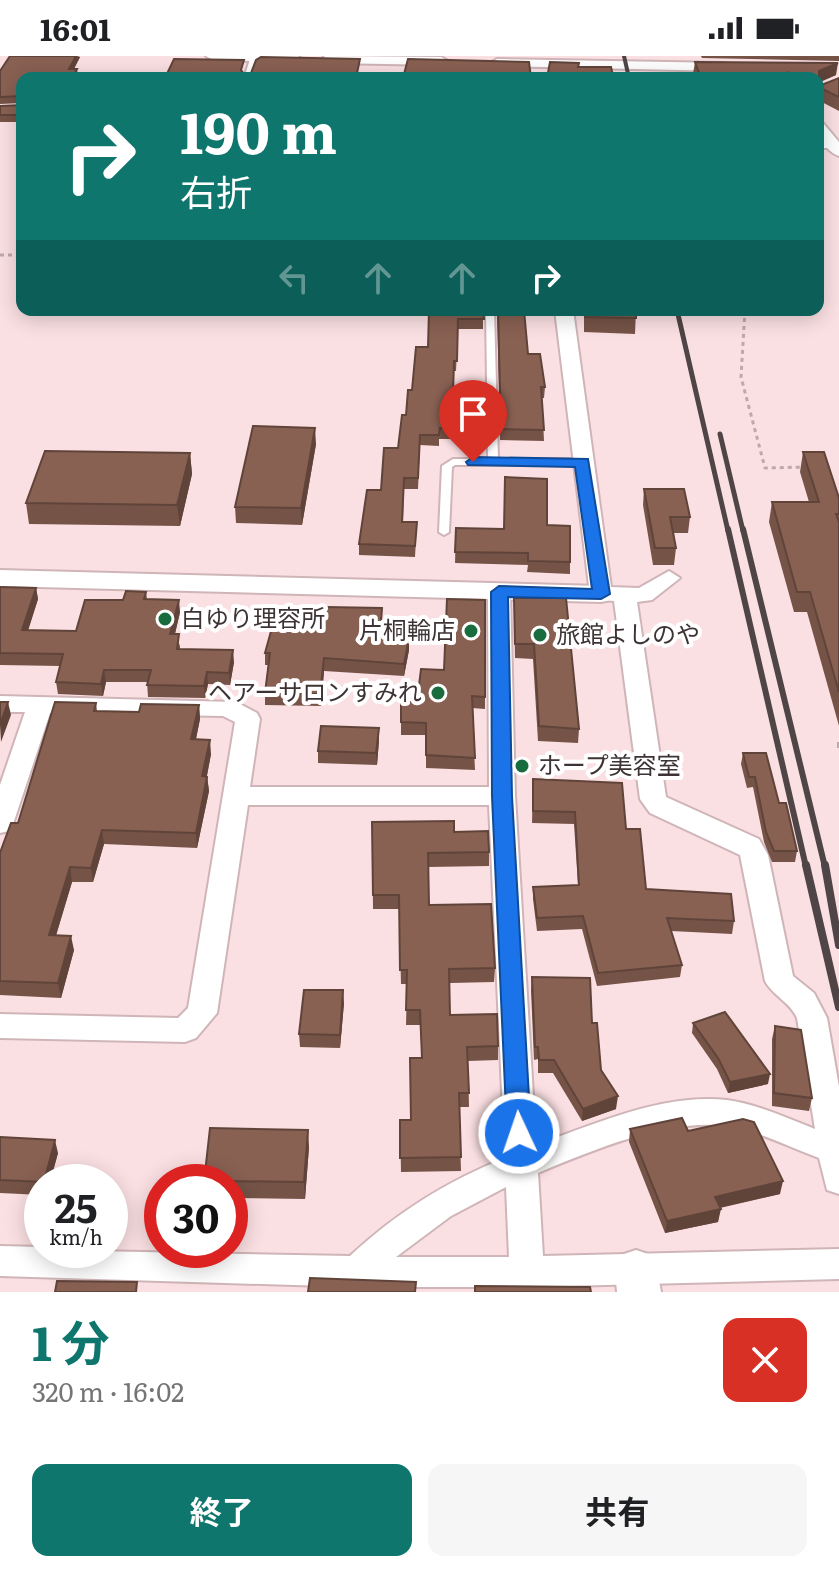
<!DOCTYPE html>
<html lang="ja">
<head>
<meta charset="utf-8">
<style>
  body { margin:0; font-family:Literata,"Noto Sans JP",serif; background:#f6f6f6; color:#202124; height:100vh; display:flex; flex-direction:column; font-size:30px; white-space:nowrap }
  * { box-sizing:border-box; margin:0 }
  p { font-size:26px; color:#757577 }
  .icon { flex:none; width:44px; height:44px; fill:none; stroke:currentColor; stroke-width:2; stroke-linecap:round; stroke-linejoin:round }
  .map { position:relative; height:1236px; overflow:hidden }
  .side { display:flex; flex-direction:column; background:#fff; flex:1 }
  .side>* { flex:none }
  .hud { position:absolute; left:16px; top:16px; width:808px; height:244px; border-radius:16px; box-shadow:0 4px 20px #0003; background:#0f766e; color:#fff; overflow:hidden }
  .speed { position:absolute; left:24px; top:1108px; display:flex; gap:16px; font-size:40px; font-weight:700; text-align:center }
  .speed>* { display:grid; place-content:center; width:104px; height:104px; border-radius:50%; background:#fff; box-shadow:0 4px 20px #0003; line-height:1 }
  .speed small { font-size:20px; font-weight:400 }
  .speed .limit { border:12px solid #d22; background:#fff; color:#111 }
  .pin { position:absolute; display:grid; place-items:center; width:68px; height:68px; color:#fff; margin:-82px -34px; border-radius:50% 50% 50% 0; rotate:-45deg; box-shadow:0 0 8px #0007 }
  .pin .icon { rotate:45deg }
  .me { position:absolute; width:88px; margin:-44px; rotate:357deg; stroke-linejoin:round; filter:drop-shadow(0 0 6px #0008) }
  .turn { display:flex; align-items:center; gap:28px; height:168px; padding:0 32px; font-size:36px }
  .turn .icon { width:104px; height:104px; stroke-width:2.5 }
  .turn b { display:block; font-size:56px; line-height:68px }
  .lanes { display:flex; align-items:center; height:76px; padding:0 32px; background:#0003; justify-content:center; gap:40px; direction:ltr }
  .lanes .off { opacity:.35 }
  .round { display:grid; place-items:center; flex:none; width:84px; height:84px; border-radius:16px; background:#f6f6f6 }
  .overview { display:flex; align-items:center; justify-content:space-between; height:136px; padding:0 32px }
  h1 { font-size:48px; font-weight:700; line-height:60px; color:#0f766e }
  .primary-button { display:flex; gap:16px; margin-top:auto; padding:16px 32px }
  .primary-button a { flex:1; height:92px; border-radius:16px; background:#0f766e; color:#fff; font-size:32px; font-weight:700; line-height:92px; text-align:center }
  .primary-button a+a { background:#f6f6f6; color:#202124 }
  .status { display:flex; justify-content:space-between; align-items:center; height:56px; padding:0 40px; background:#fff; direction:ltr }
  .status svg { height:22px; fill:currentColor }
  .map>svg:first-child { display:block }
</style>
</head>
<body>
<div class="status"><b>16:01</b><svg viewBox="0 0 49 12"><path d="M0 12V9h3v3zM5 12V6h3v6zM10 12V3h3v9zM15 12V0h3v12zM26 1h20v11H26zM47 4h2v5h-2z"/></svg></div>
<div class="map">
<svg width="839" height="1236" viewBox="0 0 839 1236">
  <rect width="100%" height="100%" fill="#fbe0e3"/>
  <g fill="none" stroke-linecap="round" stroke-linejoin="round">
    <defs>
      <path id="service" d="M251,0L257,1L250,22H244Z
        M818,88H833L837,90L833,92H818Z
        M486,254H494L498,403H582L587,406L582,409H455L452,411L449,476L444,479L439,476L442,410L453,403H488Z"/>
      <path id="minor" d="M206,0H298L300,2L293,6L213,4Z
        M325,0L441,1L448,5L441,9L329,7L322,3Z
        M497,3L725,7L732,11L725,15L492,10L490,7Z
        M818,66L823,67L839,86V100C825,95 818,80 818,66Z
        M555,254H573L611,531L639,532L669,515L680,522L652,544L637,546L666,741L759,783L768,799L793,920L814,937L827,962L839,1031V1138L827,1134L819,1102C791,1092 763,1077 733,1071C673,1060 593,1094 538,1117L543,1200L839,1193V1223L527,1231H357L0,1220V1190L42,1191V1194L350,1200C396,1157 447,1125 505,1102L489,749H248L217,957L196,982L185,986L0,982V958L178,962L188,952L235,666L223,660L50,657L13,768L9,775L0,777V729L25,656H0V640L236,646L257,657L260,663L250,731H489L488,536L491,531H507L510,536L515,740L536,1089C595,1068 663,1037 727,1044C757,1048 787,1062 815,1073L797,962C790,946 773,940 765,925L740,799L650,757L640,743L614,545L593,543L590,538ZM506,1131L509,1201H396L451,1160Z"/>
      <path id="tertiary" d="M0,514L601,530L611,532L615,538L611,544L601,546L0,530Z
        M636,1194L651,1199L657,1213L661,1236H617L615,1213L621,1199Z"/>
    </defs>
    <use href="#service" stroke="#cfb5b8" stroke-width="4"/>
    <use href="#minor" stroke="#cfb5b8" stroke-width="4"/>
    <use href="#tertiary" stroke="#cfb5b8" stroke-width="4"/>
    <path stroke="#bea8aa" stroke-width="3" stroke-dasharray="4 4" stroke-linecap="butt" d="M0,199H22
      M745,254L741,321L765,412L805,411"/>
    <path stroke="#bea8aa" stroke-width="4" stroke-dasharray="6 6" stroke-linecap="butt" d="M839,686V692"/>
    <use href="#service" fill="#fff" fill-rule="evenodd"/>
    <use href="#minor" fill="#fff" fill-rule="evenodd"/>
    <use href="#tertiary" fill="#fff" fill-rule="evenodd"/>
    <path stroke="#504546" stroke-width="4" d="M624,0L629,22"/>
    <path stroke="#504546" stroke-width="5" d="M677,254L728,475
      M720,378L743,475"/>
    <path stroke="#504546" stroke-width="6" d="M728,473L806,811
      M743,473L825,811"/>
    <path stroke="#504546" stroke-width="8" d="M806,809L839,951
      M825,809L839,889"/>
  </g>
  <path fill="#765347" d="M76,0L80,1L74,13L78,20L77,22H22V47L0,48V15Z
    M701,0H839V5L702,2Z
    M695,6L836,19L819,26V30L839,22V55L818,44V22H695L693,18Z
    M22,49V66H0V50Z
    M429,254H483V273H458L456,315H454L452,383H439V390L420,389L418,433H404L403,466H417L415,501L359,499V488L398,392L412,334L428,291Z
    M497,254L528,298L545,331L544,342H542L544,385L500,384Z
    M584,254H636L635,278L584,276Z
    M316,388L302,469L236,467L235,451Z
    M803,396L839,442V670L807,556H794L769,466L772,446H809L800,416Z
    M190,397L192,418L180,470L29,468L26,447Z
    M644,433L690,461L688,477H674L676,492L674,509H653L643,449Z
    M547,469L570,506V518L527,516L528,509L455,507L456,472L504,473Z
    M0,531L36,532L38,543L28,575H76L123,544L146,536L147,543L180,556L175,578L180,590V593L234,606L230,629L208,628L205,642L148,641L147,626H106L103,640L58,638L56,626L60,610L0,609Z
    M514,542L579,673L578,687L538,685L533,603L515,602Z
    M485,544V653L472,652L475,714L426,712V679H401V646H417L444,614Z
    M382,552L381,580L409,594L404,620L324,615L321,650L265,649V637L268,609H265V597L324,572Z
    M96,647L97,655L139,656L199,649L200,663L196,683L211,698L207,720L209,735L197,792L104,788L93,826H72L56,879L74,894L61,942L0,939V797L18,767Z
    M379,684L377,709L318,707V695Z
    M743,697L779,747L797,795L795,806H772L764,786L753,731L747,732L741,708Z
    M533,723L626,773L646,833L734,865L732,878L671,875L682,909L680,921L597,930L582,873L537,875L533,843V831L578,829L574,768L532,767Z
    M372,766L454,776L489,796V810L428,811L429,849L495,912L494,926L450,927V959L498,990V1004L468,1005L469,1051H459L461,1115L401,1116L400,1064H411L422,1002L420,969H406L407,928H401L399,853H373Z
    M532,921L592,967L601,1014L616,1053L582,1065L553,1017H538V1003L534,1004L531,934Z
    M344,947L340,992L300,991L299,978Z
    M693,967L768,1028L728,1037L717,1013L692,977Z
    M775,970L812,1042L809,1055L772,1050V983Z
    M630,1073L780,1138L720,1152L718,1166L665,1177L629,1086Z
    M0,1081L58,1097L50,1126H42V1139L0,1137Z
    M309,1091L305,1143L230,1142V1126H204Z"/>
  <path fill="#60443a" d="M76,0L80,1L70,20L69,13Z
    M838,7L836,19L818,27L819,15Z
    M77,13L78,20L77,22H72Z
    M315,372L316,388L302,469L301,452Z
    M190,397L192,418L180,470L177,449Z
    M36,532L38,543L24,586L22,574Z
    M179,544L180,556L172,590L170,578Z
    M409,582V594L404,620V608Z
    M233,594L234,606L230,629L229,617Z
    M324,602V615L321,650L320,638Z
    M104,614L106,626L103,640L101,628Z
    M207,616L208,628L205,642L204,630Z
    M8,646L11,659L1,686L0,669Z
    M199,649L200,663L193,697L191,683Z
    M379,672V684L377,709L376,697Z
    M210,684L211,698L204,734L202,720Z
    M207,721L209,735L197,792L196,777Z
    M102,774L104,788L93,826L91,812Z
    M70,811L72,826L52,893L49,879Z
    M71,880L74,894L61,942L58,927Z
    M343,934L344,947L340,992V979Z
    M770,1018L768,1028L728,1037L730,1026Z
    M618,1040L616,1053L582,1065L583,1053Z
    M308,1074L309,1091L305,1143L304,1126Z
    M55,1084L58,1097L50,1126H44Z
    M783,1125L780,1138L713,1153L715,1141Z
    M721,1153L718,1166L665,1177L667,1165Z"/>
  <path fill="#896153" stroke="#60443a" stroke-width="2" d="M10,0H76L69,13H77L72,22H22V42L21,40L0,41V15Z
    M261,1L360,3L356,22L284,20V22H165L174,3L244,4L241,14L244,18L251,17L256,4Z
    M408,3L529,6L531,22H403Z
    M550,6L579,7L578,11H611L613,20H617V22H547Z
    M695,6L838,7L819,15V30L839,22V41L818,31V22H800L789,17L791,22H701Z
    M22,49V59H0V50Z
    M429,254H483L484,263H458L457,305H454L452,372H440L439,379H420L418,422H404L402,466H417L415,490L359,488L367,434H381L384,392H398L402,359H406L408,334H412L416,291H428Z
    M498,254H524L528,298H540L545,331H541L544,374L501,373Z
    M585,254H636V262L585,261Z
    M253,370L315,372L301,452L235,451Z
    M45,395L190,397L177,449L26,447Z
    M803,396H824L839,442V458H836L839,466V636L810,536H797L772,446H819Z
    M505,421L547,423V469L570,470V506L528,505V497L455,496L456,472L504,473Z
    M644,433H684L690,461H670L676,492H655Z
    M0,531L36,532L22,574L76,575L85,544H123L126,535L146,536L144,543L179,544L170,578H179L177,593L233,594L229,617L207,616L204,630L147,629L151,614H104L101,628L56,626L63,598L0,597Z
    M514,542H566L579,673L539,670L534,588H515Z
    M447,543L485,544V641L472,640L475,702L426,699V667L401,666V646H417L421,613L444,614Z
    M326,551L382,552L380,580L409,582L404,608L324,602L320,638L265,637L270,597H265L273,568L324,572Z
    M0,646H8L0,669Z
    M55,646L96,647L94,655L139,656L141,648L199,649L191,683L210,684L202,720L207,721L196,777L102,774L91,812L70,811L49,879L71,880L58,927L0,925V797L11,767H18Z
    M321,670L379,672L376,697L318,695Z
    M743,697H766L779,747H786L797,795H774L766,776L755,721H749Z
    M533,723L622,727L626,773H640L646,833L731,838L734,865L667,862L682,909L598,917L583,860L537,862L533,831L579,829L575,756L533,755Z
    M454,765V776L488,775L489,796L428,797L429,849L491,848L495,912L449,913L450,959L497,958L498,990L467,991L469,1037H459L461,1101L400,1102V1064H411L410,1002H422L420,954H406L407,914H400L399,839H373L372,766Z
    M532,921L590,922L592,967H597L601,1014L618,1040L583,1053L554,1004H539L538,991H535Z
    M304,934H343L340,979L299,978Z
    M725,956L770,1018L730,1026L718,1002L693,967Z
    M775,970L801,974L812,1042L774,1037Z
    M682,1062L688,1075L743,1063L754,1066L783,1125L715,1141L721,1153L667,1165L630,1073Z
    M210,1072L308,1074L304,1126L225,1125V1126H204Z
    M0,1081L55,1084L44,1126L0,1124Z
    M310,1222L416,1226L415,1236H308Z
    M57,1225L137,1226L136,1236H55Z
    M475,1230L590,1231L591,1236H475Z"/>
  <path fill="#1a73e8" stroke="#114b97" stroke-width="2" d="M473,401L588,403L610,538L601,543L508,541L512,740L531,1077L527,1084L519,1087L510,1084L507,1077L492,740L491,536L499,530L592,533L575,411L468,409L466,406Z"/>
  <g fill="#196c3e" stroke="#fff" stroke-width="3">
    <circle cx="165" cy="563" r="8"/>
    <circle cx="471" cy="575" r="8"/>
    <circle cx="540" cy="579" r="8"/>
    <circle cx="438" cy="637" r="8"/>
    <circle cx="522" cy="710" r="8"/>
  </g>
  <g text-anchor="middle" stroke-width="8" stroke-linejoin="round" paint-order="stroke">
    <g font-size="24" fill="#3d3334" stroke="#fff" text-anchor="start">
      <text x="181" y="571">白ゆり理容所</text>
      <text x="455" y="583" text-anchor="end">片桐輪店</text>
      <text x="556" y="587">旅館よしのや</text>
      <text x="422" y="645" text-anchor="end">ヘアーサロンすみれ</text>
      <text x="538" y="718">ホープ美容室</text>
    </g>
  </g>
</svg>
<div class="speed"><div>25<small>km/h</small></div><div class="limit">30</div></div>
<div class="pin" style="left:473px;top:406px;background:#d93025"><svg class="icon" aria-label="arrive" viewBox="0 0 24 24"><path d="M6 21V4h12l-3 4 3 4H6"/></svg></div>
<svg class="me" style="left:519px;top:1077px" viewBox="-20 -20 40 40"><circle r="17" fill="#1a73e8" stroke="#fff" stroke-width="3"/><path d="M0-11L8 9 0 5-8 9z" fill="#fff"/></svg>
<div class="hud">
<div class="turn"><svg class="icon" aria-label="right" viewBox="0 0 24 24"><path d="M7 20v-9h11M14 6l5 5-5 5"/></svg><div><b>190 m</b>右折</div></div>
<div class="lanes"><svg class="icon off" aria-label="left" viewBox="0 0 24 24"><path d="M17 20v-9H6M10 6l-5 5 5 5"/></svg><svg class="icon off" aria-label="ahead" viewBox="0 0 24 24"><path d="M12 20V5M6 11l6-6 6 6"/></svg><svg class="icon off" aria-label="ahead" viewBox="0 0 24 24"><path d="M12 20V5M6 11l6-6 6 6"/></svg><svg class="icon" aria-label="right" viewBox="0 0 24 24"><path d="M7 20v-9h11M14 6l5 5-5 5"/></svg></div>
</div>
</div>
<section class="side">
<div class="overview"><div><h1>1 分</h1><p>320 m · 16:02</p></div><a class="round" style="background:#d93025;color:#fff"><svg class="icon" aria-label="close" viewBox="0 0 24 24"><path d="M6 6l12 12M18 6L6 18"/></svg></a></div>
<div class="primary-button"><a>終了</a><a>共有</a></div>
</section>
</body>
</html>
